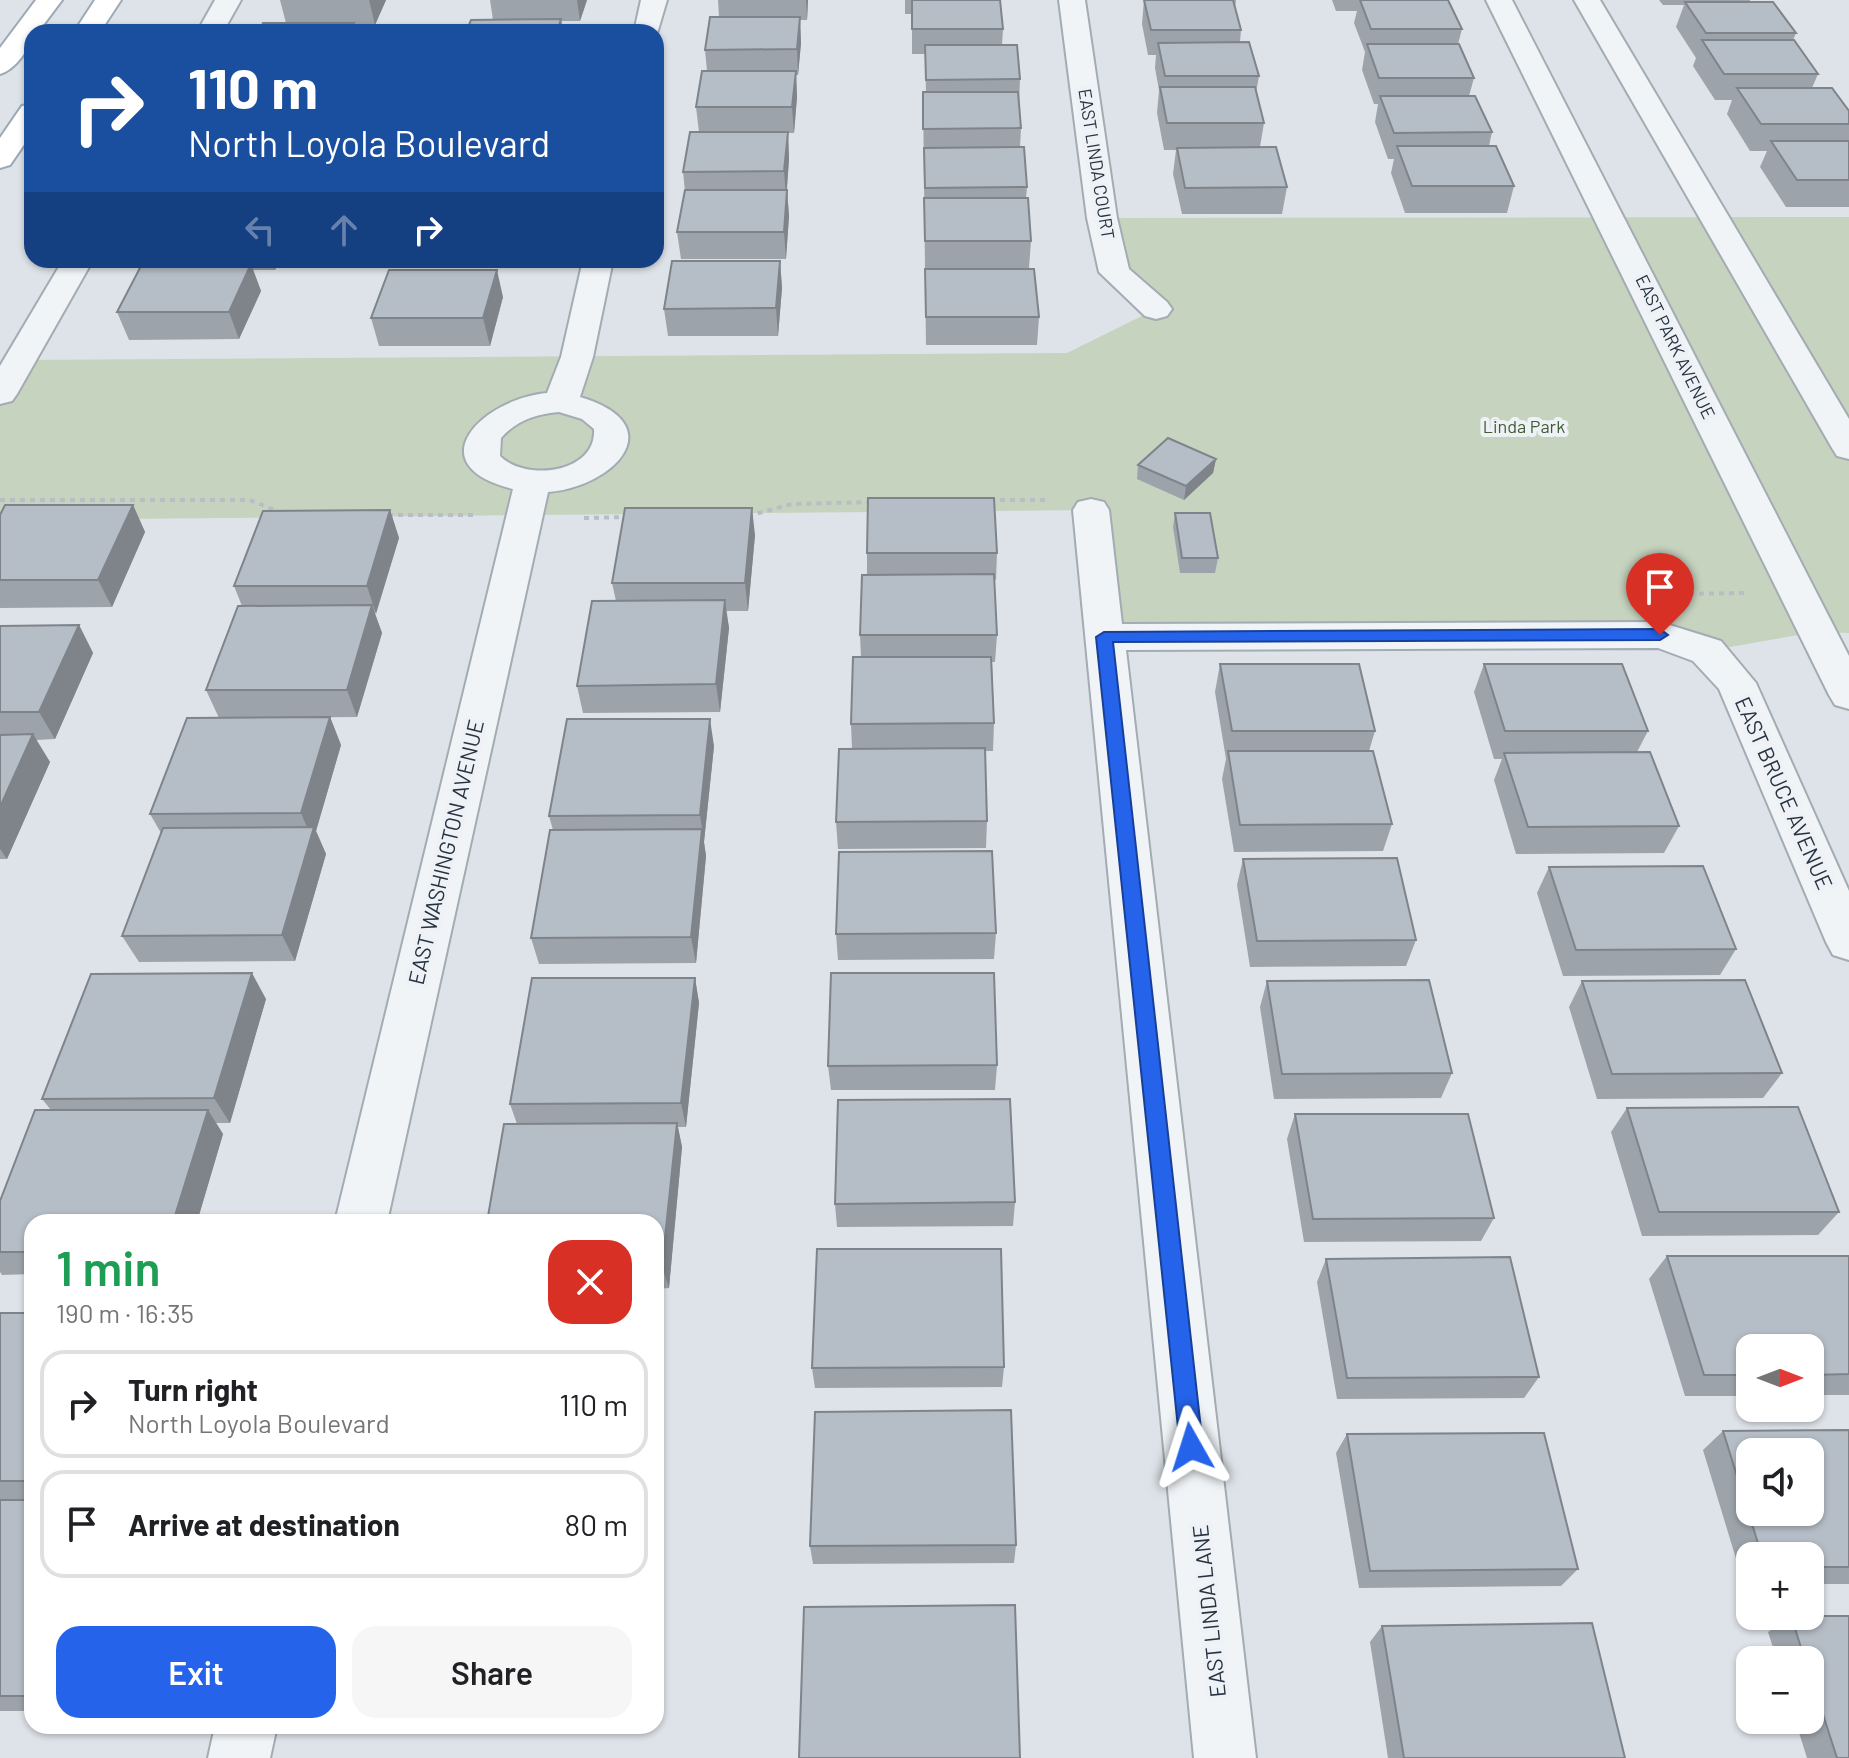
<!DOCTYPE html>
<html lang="en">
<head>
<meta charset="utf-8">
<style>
  body { margin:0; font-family:Barlow,sans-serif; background:#f6f6f6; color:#202124; height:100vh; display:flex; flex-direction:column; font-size:30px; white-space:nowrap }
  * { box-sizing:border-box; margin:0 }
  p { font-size:26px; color:#757577 }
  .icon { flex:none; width:44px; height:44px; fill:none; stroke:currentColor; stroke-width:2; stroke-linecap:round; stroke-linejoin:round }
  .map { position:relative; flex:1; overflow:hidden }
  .sheet { position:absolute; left:24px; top:1214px; width:640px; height:520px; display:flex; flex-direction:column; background:#fff; border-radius:24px; box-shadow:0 2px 6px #0004 }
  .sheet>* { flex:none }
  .banner { position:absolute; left:24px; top:24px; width:640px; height:244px; border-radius:24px; box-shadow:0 2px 6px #0004; background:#1a4fa0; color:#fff; overflow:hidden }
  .needle { width:52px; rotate:90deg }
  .fabs { position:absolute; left:1736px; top:1334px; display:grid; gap:16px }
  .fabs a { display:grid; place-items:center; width:88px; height:88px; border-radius:16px; background:#fff; box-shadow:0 2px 6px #0004; font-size:40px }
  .pin { position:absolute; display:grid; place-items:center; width:68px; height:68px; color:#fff; margin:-82px -34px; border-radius:50% 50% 50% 0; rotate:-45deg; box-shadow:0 0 8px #0007 }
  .pin .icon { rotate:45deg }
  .me { position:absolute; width:88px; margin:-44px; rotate:354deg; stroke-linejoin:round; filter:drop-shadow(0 0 6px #0008) }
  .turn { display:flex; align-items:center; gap:28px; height:168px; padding:0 32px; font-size:36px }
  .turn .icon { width:104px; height:104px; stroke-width:2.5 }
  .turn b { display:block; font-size:56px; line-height:68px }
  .lanes { display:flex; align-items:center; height:76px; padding:0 32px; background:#0003; justify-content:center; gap:40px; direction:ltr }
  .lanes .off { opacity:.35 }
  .round { display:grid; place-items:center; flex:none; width:84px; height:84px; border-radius:24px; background:#f6f6f6 }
  .overview { display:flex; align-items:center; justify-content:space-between; height:136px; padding:0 32px }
  h1 { font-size:48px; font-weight:600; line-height:60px; color:#1e9e55 }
  .button { display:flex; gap:16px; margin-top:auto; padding:16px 32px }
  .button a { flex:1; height:92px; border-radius:24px; background:#2563eb; color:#fff; font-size:32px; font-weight:600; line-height:92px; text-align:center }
  .button a+a { background:#f6f6f6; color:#202124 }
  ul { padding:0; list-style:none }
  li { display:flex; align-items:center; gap:24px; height:108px; margin:0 16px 12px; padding:0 16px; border:4px solid #e0e0e0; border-radius:24px }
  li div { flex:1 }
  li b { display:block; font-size:30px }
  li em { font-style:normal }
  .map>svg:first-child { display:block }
</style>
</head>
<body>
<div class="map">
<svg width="1849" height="1758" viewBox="0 0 1849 1758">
  <rect width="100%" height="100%" fill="#dee3e9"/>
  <path fill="#c6d3bf" d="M1849,217V633L1816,632L1707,651L1660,635L1104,637L1090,510L0,520V394L20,360L1067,353L1156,309L1114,272L1102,218Z"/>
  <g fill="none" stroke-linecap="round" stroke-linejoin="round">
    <defs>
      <path id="minor" d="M215,0H241L223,32H197Z
        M641,0H667L656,37V32H634Z
        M1059,0H1085L1117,218L1129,269L1167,302L1172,309L1167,316L1156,319L1145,316L1099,272L1087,218Z
        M1486,0H1512L1849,656V709L1835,705L1829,695Z
        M1574,0H1600L1849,419V459L1837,456L1832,448Z
        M63,260H93L17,394L12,401L0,404V366Z
        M583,260H613L593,357L580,397C674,425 613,487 548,492L387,1222H335L513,489C416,465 482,399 547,393L561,357ZM559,412L582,419L594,429C597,473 526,482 500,456L501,438C517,420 536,414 559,412Z
        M1091,499L1104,502L1109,510L1122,624L1660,622L1721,641L1756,683L1849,891V960L1833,955L1826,942L1719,689L1693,661L1658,648L1126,650L1256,1758H1194L1073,510L1078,502Z
        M215,1726H277L270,1758H208Z"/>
      <path id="major" d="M36,0H62L38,32H32C32,47 15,70 0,74V48Z
        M95,0H121L100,32H74Z
        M32,104V133L10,165L0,168V138L22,106Z"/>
    </defs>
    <use href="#minor" stroke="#a3abb3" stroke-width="4"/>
    <use href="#major" stroke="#9da9b5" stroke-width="4"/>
    <path stroke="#b8bec4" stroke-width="4" stroke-dasharray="5 5" stroke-linecap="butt" d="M0,500H250L282,513
      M990,500H1048
      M388,515H478
      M748,516L792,504L872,502
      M584,518L630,517
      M1679,594L1745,593"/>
    <use href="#minor" fill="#f1f4f7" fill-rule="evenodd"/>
    <use href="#major" fill="#fff" fill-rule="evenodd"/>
  </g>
  <path fill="#9ca3aa" d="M280,0H386L375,25H354L286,23Z
    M490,0H587L580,21H561L563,32H466L493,20Z
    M718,0H808L807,20H800L801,43L798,75H796L797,97L794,133H788L789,159L787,190L789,216L786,259H681L677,232L685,191L683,172L699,132L696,107L707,71L705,50L719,17Z
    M905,0H1000L1003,29L1002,45L1020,79L1019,104L1021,128L1020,147L1027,187L1026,198L1031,241L1029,268H925L923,92H926L925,54H912V14H905Z
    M1144,0H1236L1235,8L1241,30L1240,42L1259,76L1256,93L1264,123L1260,147L1287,187L1282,214H1182L1173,174L1176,150H1164L1157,113L1159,90L1155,68L1156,55H1148L1142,24Z
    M1332,0H1448L1462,29L1458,44L1474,78L1469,96L1492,132L1489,146L1514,186L1507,213H1405L1391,173L1394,159H1388L1375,122L1378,104H1374L1362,70L1365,52L1354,23L1357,11H1336Z
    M1659,0H1750V2L1796,33L1793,40L1818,74L1812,88L1849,111V207H1786L1760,167L1767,151H1750L1727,114L1732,100H1715L1693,66L1696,58L1676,27L1684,5H1663Z
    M166,260H279L275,270H253L261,291L239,339L129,340L117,312L167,264Z
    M399,260H507L506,266H400Z
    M780,261L782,288L778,336H668L664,309Z
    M925,269L1039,317L1037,345H926Z
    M503,297L490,346H379L371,318Z
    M1216,459L1213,473L1184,500L1137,479L1138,465Z
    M133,505L145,532L112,607L0,608V515Z
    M390,510L399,538L375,614L382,633L357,717L219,718L206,690L242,606L234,586Z
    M1175,513L1218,558L1215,573H1180L1173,527Z
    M755,535L748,611H726L729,628L720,712L583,713L577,686L616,601L612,583Z
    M867,553H997L996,580H994L997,635L995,662H992L994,723L993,751H985L987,821L986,848L838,849L836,822L852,749L851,724L861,657L860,635L867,575Z
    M79,625L93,653L55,739L36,740L50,762L7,859H0V626Z
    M1220,664L1375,731L1369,751L1392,824L1383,851L1234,852L1222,779L1226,759L1215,692Z
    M1484,664L1648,731L1637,752L1679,826L1664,853L1516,854L1494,780L1502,759H1494L1474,692Z
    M330,717L341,745L316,831L326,854L295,961L139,962L122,936L161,833L150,814Z
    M714,746L704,842L706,856L696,963L539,964L531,938L553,830L549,816Z
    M1243,859L1416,940L1406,966L1250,967L1237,885Z
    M1549,867L1736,949L1720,975L1563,976L1537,893Z
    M996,933L994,959L838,960L836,934Z
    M695,978L699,1003L686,1127H678L682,1147L669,1288L656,1289V1222L517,1124L510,1104Z
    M1267,981L1452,1073L1441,1098L1274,1099L1260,1007Z
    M1582,981L1782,1073L1763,1098L1597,1099L1569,1007Z
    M266,999L230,1123H216L223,1134L197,1222H32V1274L2,1275L0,1272V1252L51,1110L42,1099Z
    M997,1065L995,1090H831L828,1066Z
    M1627,1108L1839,1212L1818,1235L1642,1236L1611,1132Z
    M1295,1114L1494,1218L1481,1241L1304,1242L1287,1139Z
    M1015,1202L1013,1226L837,1227L835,1204Z
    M1667,1256H1849V1395H1810V1348H1750V1396H1685L1649,1279Z
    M1326,1259L1539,1377L1524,1398L1337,1399L1317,1282Z
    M0,1313H32V1711H0Z
    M1004,1367L1002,1387L815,1388L812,1368Z
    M1849,1430V1584H1810V1556H1750V1585H1744L1703,1450L1723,1431Z
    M1347,1434L1578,1569L1561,1586L1359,1588L1336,1453Z
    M1016,1545L1014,1563L813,1564L810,1546Z
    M1791,1616H1849V1758H1807L1795,1720H1810V1660H1777L1768,1632Z
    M1382,1626L1625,1758H1388L1370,1642Z"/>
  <path fill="#7f848b" d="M369,0H386L375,25Z
    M577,0H587L580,21Z
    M806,0H808L807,20Z
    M800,17L801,43L798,75L797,49Z
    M561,19L563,32H557Z
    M354,23L356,32H349Z
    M796,71L797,97L794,133L792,107Z
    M788,132L789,159L786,198L784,171Z
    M787,190L789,216L786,259L784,232Z
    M272,260H279L275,270Z
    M780,261L782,288L778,336L776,308Z
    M251,264L261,291L239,339L229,312Z
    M497,270L503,297L490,346L483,318Z
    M1216,459L1213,473L1184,500L1186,486Z
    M133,505L145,532L112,607L98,580Z
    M752,508L755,535L748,611L745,583Z
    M390,510L399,538L376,614L367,586Z
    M725,600L729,628L720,712L716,684Z
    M372,605L382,633L357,717L347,690Z
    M79,625L93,653L55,739L39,712Z
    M330,717L341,745L316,831L326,854L295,961L282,935L311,837L301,813Z
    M710,719L714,746L704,842L700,815Z
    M33,734L50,762L7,859L0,849V807Z
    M702,829L706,856L696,963L691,937Z
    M252,973L266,999L230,1123L214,1098Z
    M695,978L699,1003L686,1127L681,1103Z
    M208,1110L223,1134L197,1222H173Z
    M677,1123L682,1147L669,1288L662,1266Z
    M656,1328L658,1335L656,1356Z"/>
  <path fill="#b5bdc6" stroke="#7f848b" stroke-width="2" fill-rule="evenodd" d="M912,0H1000L1003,29H912Z
    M1144,0H1233L1241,30H1151Z
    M1360,0H1448L1462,29H1371Z
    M1685,2H1773L1796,33H1706Z
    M710,17H800L797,49L705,50Z
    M561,19L557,32H466L471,20Z
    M263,23H354L349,32H258Z
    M1702,40H1794L1818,74H1724Z
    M1249,42L1259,76H1165L1158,43Z
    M1367,44H1459L1474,78H1379Z
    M925,45H1017L1020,79L926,80Z
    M702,71H796L792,107H696Z
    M1160,87H1255L1264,123H1167Z
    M1737,88H1832L1849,111V124H1761Z
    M923,92H1018L1021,128L923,129Z
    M1380,96H1475L1492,132L1394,133Z
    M690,132H788L784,171L683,172Z
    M1771,141H1849V180H1797Z
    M1397,146H1496L1514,186H1412Z
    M1024,147L1027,187L925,188L924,148Z
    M1276,147L1287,187L1185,188L1177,148Z
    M685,190H787L784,232H677Z
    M924,198H1028L1031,241H925Z
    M672,261H780L776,308L664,309Z
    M142,264H251L229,312H117Z
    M925,269H1034L1039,317H926Z
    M389,270H497L483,318H371Z
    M1168,438L1216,459L1186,486L1138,465Z
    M868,498H994L997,553H867Z
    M5,505H133L98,580H0V515Z
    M625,508H752L745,583H612Z
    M390,510L367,586H234L263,511Z
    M1175,513H1210L1218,558H1182Z
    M994,574L997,635H860L862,575Z
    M725,600L716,684L577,686L592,601Z
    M372,605L347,690H206L238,606Z
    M79,625L39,712H0V626Z
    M853,657H991L994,723L851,724Z
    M1220,664H1359L1375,731H1232Z
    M1484,664H1622L1648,731H1505Z
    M330,717L301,813L150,814L187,718Z
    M567,719H710L700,815L549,816Z
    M33,734L0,807V735Z
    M985,748L987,821L836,822L839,749Z
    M1228,751H1373L1392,824L1240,825Z
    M1650,752L1679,826L1528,827L1504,753Z
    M314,827L282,935L122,936L163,828Z
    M702,829L691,937L531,938L550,830Z
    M992,851L996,933L836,934L839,852Z
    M1397,858L1416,940L1257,941L1243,859Z
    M1703,866L1736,949L1576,950L1549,867Z
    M252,973L214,1098L42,1099L91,974Z
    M831,973H994L997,1065L828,1066Z
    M532,978H695L681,1103L510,1104Z
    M1429,980L1452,1073L1282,1074L1267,981Z
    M1745,980L1782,1073L1612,1074L1582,981Z
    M1010,1099L1015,1202L835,1204L838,1100Z
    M1798,1107L1839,1212H1659L1627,1108Z
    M35,1110H208L173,1222H32V1252H0V1201Z
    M1295,1114H1468L1494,1218L1313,1219Z
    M677,1123L662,1266H656V1222H487L504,1124Z
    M817,1249H1001L1004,1367L812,1368Z
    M1667,1256H1849V1374L1810,1375V1348H1750V1375H1704Z
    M1510,1257L1539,1377L1347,1378L1326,1259Z
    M0,1313H32V1481H0Z
    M1011,1410L1016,1545L810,1546L815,1412Z
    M1849,1430V1567H1810V1556H1762L1723,1431ZM1750,1452H1810V1512H1750Z
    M1544,1433L1578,1569L1370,1571L1347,1434Z
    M0,1500H32V1696H0Z
    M1015,1605L1020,1758H799L804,1607Z
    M1791,1616H1849V1758H1837L1810,1674V1660H1805Z
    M1592,1623L1625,1758H1404L1382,1626Z"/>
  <path fill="#2563eb" stroke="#184099" stroke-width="2" d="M1660,629L1668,635L1660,640L1113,642L1203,1447L1200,1455L1191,1458L1183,1455L1180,1447L1096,637L1104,632Z"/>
  <g text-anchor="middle" stroke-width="8" stroke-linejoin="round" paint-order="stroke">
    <g font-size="18" fill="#273340" stroke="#eef2f6">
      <text transform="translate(1096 164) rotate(81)" y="6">EAST LINDA COURT</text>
      <text transform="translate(1675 347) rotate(64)" y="6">EAST PARK AVENUE</text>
    </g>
    <g font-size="18" fill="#3f5d33" stroke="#eef2f6">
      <text x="1524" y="433">Linda Park</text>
    </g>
    <g font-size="22" fill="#273340" stroke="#eef2f6">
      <text transform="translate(1784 793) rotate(66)" y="8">EAST BRUCE AVENUE</text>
      <text transform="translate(446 852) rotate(-77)" y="8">EAST WASHINGTON AVENUE</text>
      <text transform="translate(1209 1611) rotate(-96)" y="8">EAST LINDA LANE</text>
    </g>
  </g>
</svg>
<div class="fabs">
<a><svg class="needle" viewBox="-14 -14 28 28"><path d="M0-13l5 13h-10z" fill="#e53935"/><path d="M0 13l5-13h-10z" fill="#757577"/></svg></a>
<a><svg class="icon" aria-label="sound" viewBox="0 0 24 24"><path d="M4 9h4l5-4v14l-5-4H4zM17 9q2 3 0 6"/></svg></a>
<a>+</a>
<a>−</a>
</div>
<div class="pin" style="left:1660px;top:635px;background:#d93025"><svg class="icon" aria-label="arrive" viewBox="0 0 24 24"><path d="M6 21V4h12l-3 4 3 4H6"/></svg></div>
<svg class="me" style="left:1191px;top:1447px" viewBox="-20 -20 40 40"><path d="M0-17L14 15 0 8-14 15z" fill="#2563eb" stroke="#fff" stroke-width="4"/></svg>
<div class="banner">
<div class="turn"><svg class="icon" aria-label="right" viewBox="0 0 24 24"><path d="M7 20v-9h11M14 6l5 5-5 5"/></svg><div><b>110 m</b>North Loyola Boulevard</div></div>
<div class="lanes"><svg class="icon off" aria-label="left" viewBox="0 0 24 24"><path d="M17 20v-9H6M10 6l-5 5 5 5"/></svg><svg class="icon off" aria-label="ahead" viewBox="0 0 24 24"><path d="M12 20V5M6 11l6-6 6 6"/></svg><svg class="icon" aria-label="right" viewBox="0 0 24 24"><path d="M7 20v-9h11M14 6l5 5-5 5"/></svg></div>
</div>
<section class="sheet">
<div class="overview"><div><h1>1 min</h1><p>190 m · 16:35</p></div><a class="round" style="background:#d93025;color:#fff"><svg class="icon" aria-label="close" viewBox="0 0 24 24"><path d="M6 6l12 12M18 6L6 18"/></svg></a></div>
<ul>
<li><svg class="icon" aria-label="right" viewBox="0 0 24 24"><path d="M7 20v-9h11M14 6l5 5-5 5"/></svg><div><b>Turn right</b><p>North Loyola Boulevard</p></div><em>110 m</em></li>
<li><svg class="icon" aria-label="arrive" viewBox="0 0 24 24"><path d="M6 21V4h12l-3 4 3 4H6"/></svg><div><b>Arrive at destination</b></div><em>80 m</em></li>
</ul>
<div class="button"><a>Exit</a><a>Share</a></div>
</section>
</div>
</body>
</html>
